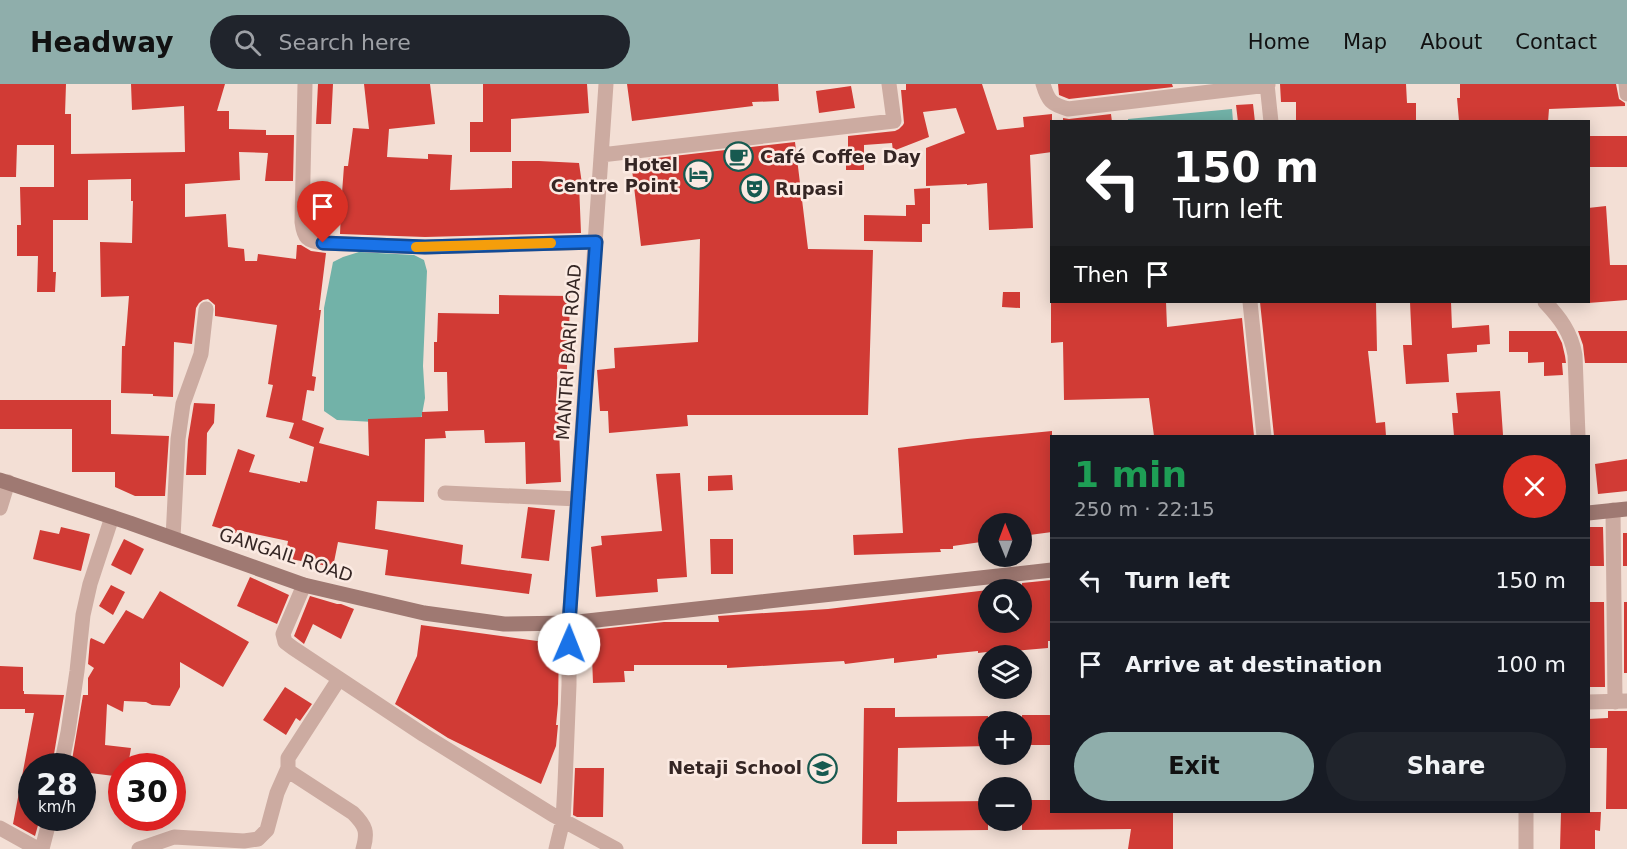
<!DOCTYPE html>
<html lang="en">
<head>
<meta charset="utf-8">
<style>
  body { margin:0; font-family:"DejaVu Sans",sans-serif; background:#20242c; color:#f1f3f6; height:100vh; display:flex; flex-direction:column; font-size:22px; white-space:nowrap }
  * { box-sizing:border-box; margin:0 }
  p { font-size:20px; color:#9ea1a6 }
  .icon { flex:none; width:33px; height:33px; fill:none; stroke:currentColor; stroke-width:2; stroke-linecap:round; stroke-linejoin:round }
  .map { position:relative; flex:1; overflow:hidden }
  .panel { position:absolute; left:1050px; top:351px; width:540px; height:378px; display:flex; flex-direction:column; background:#171b24; border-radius:0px; box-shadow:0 3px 15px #0003 }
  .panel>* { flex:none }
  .banner { position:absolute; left:1050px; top:36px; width:540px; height:183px; border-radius:0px; box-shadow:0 3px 15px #0003; background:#202124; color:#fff; overflow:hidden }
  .needle { width:39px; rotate:359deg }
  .fabs { position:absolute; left:978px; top:429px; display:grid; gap:12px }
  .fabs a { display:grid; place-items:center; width:54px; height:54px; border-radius:50%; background:#171b24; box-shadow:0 3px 15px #0003; font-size:30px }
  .speed { position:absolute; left:18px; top:669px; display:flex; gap:12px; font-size:30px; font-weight:700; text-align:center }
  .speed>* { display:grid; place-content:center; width:78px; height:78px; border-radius:50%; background:#171b24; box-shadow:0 3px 15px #0003; line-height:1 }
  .speed small { font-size:15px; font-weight:400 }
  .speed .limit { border:9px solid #d22; background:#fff; color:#111 }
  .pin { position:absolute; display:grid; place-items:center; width:51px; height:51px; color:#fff; margin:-62px -26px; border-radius:50% 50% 50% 0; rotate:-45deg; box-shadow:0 0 6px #0007 }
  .pin .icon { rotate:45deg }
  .me { position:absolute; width:66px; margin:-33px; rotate:1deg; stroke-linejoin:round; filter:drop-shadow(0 0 4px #0008) }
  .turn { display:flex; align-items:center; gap:21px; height:126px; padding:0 24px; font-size:27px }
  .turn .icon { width:78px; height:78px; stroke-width:2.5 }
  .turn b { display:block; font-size:42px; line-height:51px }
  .then { display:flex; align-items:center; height:57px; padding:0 24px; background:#0003; gap:12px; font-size:22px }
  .round { display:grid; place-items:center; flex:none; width:63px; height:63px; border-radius:32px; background:#20242c }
  .overview { display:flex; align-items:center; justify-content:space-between; height:102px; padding:0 24px }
  h1 { font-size:36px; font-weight:700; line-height:45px; color:#1e9e55 }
  .cta { display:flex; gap:12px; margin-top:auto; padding:12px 24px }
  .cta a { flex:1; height:69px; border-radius:36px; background:#8faeab; color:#111; font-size:24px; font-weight:700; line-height:69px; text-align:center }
  .cta a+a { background:#20242c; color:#f1f3f6 }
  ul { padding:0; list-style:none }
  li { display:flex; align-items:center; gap:18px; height:84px; padding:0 24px; border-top:2px solid #363941 }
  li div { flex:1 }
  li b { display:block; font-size:22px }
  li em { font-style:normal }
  header { display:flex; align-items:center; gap:36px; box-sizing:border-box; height:84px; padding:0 30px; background:#8faeab; color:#111 }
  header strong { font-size:28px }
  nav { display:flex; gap:33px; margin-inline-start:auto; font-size:21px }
  .search { width:420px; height:54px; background:#20242c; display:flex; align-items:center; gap:15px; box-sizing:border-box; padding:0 21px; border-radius:33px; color:#9ea1a6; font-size:22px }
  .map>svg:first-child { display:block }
</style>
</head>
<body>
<header>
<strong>Headway</strong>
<div class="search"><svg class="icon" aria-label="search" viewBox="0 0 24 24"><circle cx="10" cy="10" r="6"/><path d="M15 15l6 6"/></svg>Search here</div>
<nav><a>Home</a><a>Map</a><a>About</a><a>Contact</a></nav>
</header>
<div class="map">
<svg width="1627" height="765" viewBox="0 0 1627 765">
  <rect width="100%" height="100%" fill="#f3dfd5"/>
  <path fill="#72b2a8" d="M1232,25L1233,37L1128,38V35Z
    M359,168L414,171L424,176L427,187L423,282L425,314L421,336L374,338L337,336L324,327V224L333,178L343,173Z"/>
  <path fill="#d13b35" d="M0,0H66L65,30H71V70L185,68L184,22L132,26L131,0H225L217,27H229V45L266,46V51H294L293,97H265L268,69L239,68L240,96L185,100V133L226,130L228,163L244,165L245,177H257L258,170L296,175L297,161H301L311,167L326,169L319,226H321L312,292L316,293L314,307L307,306L302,336L324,344L319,359L369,372L368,335L422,333V328L448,327L447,288H434V258H437L438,229L499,230V211L570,212L569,251H567V287L557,288L561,398L526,400L525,358L485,359L484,346L445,347L446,354L425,355L424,418L377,417L375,445L463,461L461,480L532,490L529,510L385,491L388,466L338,458L333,483L285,474L288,457L237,446L236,449L212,442L238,365L255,371L249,388L300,399V397L307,398L314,363L289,354L294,339L266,333L273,301L268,300L277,241L215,232V221L208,215L203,216L199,219L196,224L192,260L174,258L173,313L153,312V310L121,309L122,262H125L129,212L101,213L100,158L132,159L133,117H131V95L88,96V136H53V188H56L55,208H37L38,172H17V141H21L20,103H54V61H17L16,93H0Z
    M318,0H333L331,40H316Z
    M364,0H430L435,40L389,45L387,73L428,75V70L452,71L450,106L512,104V77H539L579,79L582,100H579L581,149L425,153L340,150L341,127H314L315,108L342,109L344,82H348L353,44L369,45Z
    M483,0H587L589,29L511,35V68H470V38H483Z
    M627,0H778L779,17L752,18L753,22L632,37Z
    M906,0H982L997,46L1024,43L1023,33L1052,30V68L1030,71L1033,144L989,146L987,99L967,101V100L926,102V64L965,49L956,24L923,28L929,53L893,67L892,59L864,61V86H846V63H848V52L895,47L899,45L903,41L904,39L901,6H906Z
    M1058,0H1172L1173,3L1069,15L1059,11Z
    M1280,0H1406L1407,19H1416V38H1296V18H1281Z
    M1460,0H1616L1619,15L1625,19V22L1549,25L1548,38L1459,37L1457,14H1460Z
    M851,2L855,24L819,29L816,7Z
    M1253,20L1255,38H1238L1236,21Z
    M1111,30L1112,38H1063V34L1069,35Z
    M1588,52H1627V83H1588Z
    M795,58L808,165L873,166L868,331H687L688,342L609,349L608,327H600L597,286L615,284L614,264L698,258L700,155L641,162L631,77Z
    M930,104V140H922V158L864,157V131L906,132V121H915L914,105Z
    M1606,122L1610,181H1627V216L1588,219V124Z
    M1003,208H1020V224L1002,223Z
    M1051,218H1166L1167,243L1242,234L1254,352H1154L1149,314L1064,316L1063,258L1051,259Z
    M1260,218H1376L1377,267H1368L1376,339L1385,338L1386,352H1274Z
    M1410,218H1451L1452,244L1489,241L1490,260L1477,261V268L1447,270L1449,298L1406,300L1403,261H1412Z
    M1509,247H1556L1562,259L1565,272L1566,279H1562L1563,291L1544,292V278L1528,279V268H1509Z
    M1578,247H1627V279H1585L1583,261Z
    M1500,307L1503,351L1454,352L1452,329H1458L1456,309Z
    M0,316H111V350L169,352L165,412H135L115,403V388H72V345H0Z
    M194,319L215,320L214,339L207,349L206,391H186L188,356Z
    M1052,347V448L1022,452V440H988V457L953,462V465H940L941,468L854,471L853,451L903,449L898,364L967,355Z
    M1627,375V407L1598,410L1595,380Z
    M680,389L687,493L657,495L658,508L596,513L591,463L602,461L601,452L662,447L656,390Z
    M732,391L733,406L708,407V392Z
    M528,423L555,426L549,477L521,474Z
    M61,443L90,450L81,487L33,475L40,446L59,450Z
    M1588,443H1603L1604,482H1588Z
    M1623,449H1627V482H1623Z
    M124,455L144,465L131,491L111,481Z
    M710,455H733V490H711Z
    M250,493L289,511L277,540L237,522Z
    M1052,496V557H1048V564L1013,567V565L978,569V567L937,571V574L894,579V574L845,580L844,577L727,584V581H634V587H624L625,598L593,599L591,546L664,538H719L718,532L828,525L988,506V538H1022V499Z
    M111,501L125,508L113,531L99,522Z
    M160,507L249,558L223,603L180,578V603L170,622L152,621L146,618L124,617L123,628L107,620L105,661L131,664L128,682H122V693L82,688V682H71L83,611H88V594L94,584L88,580L90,556L91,554L104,560L126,526L143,535Z
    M310,512L337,520H341L354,525L341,555L313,540L304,560L294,552Z
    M1588,518H1604L1605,603H1588Z
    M1624,518H1627V589H1624Z
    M421,541L559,560L558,620L556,641H558L556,662L541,700L448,654L395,620L417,572Z
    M0,582L23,583V607H24V610L64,611L52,682H32V734H40L35,752L13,740L34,629H25V625H0Z
    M285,603L312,620L300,637L296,634L286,651L263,636Z
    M864,624H895V633L988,632V662L898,664L897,718L988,717V746L897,747V760H862Z
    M1608,627H1627V725H1606L1607,664H1588V635L1608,634Z
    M1022,631H1052V661H1022Z
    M575,684H604L603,733H577L573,731Z
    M1022,716H1052V728H1173V765H1128L1131,745L1022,746Z
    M1561,728H1601L1600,747L1595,746V765H1560Z"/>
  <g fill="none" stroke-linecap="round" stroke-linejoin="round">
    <path stroke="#ccaba1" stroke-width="15" d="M305,0L302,138C304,154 307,157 323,159L425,163L596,158
      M1043,0C1048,17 1051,20 1068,25L1268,1
      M1267,0L1271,38
      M1626,0L1627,10
      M601,71L894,37L889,0
      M1250,218L1264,352
      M1545,218C1560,234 1571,248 1575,271L1578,352
      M445,409L578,415
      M0,424L8,398
      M1613,426L1615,618
      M173,454L178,355L183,320L201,270L206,225
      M304,501L283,550L285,558L293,564L424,651L553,731L616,765
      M339,595L288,674V684L290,688L353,729C366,742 368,748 363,765
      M1588,618L1627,617
      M61,682L68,648L77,587L83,531L90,500L112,433
      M1526,728V765
      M0,744L38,765
      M42,765L50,734
      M139,765L174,753L244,757L258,755L267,746L277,709L288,684
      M556,765L563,736L565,700L569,601V539L606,0"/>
    <path stroke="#9f7972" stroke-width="15" d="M0,396L130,439L304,501L424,529L504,540L569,539L1052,486
      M1588,429L1627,425"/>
  </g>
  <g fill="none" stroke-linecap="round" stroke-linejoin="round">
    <defs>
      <path id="route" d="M323,159L425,163L596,158L569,540V560"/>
    </defs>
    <use href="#route" stroke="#114b97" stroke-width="15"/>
    <use href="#route" stroke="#1a73e8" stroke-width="10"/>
    <path stroke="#f59e0b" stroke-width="10" d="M416,163L551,159"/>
  </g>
  <defs>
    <symbol id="cafe-ring" viewBox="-11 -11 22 22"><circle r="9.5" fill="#fbeae2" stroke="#175a50" stroke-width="1.5"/><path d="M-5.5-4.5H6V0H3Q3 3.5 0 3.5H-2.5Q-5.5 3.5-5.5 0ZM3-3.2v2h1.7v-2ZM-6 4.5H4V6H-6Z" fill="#175a50"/></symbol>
    <symbol id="hotel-ring" viewBox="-11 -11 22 22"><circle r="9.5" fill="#fbeae2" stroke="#175a50" stroke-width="1.5"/><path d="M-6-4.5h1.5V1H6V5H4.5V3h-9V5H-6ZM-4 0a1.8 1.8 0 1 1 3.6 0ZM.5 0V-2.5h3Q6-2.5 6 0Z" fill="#175a50"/></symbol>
    <symbol id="theatre-ring" viewBox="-11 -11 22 22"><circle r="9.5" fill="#fbeae2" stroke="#175a50" stroke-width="1.5"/><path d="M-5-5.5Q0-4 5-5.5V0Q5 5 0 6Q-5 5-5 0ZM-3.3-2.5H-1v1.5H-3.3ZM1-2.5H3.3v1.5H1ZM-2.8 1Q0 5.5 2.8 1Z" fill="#175a50"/></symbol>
    <symbol id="school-ring" viewBox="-11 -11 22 22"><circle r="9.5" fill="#fbeae2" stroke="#175a50" stroke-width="1.5"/><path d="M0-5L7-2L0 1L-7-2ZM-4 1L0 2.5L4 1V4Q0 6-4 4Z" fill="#175a50"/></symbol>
  </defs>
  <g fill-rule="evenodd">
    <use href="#cafe-ring" x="722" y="56" width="33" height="33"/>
    <use href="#hotel-ring" x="682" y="74" width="33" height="33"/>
    <use href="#theatre-ring" x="738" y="88" width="33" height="33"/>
    <use href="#school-ring" x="806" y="668" width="33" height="33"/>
  </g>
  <g text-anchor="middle" stroke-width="5" stroke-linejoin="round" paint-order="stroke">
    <g font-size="18" font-weight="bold" fill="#352624" stroke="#fbeae2" text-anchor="start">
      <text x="760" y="79">Café Coffee Day</text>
      <text x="678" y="87" text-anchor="end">Hotel<tspan x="678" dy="21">Centre Point</tspan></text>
      <text x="775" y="111">Rupasi</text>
      <text x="802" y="690" text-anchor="end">Netaji School</text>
    </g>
    <g font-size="18" fill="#352624" stroke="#fbeae2">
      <text transform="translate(569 268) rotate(-86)" y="6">MANTRI BARI ROAD</text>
      <text transform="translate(286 471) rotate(18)" y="6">GANGAIL ROAD</text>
    </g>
  </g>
</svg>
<div class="fabs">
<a><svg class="needle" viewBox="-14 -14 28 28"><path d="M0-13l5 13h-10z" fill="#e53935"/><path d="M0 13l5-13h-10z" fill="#9ea1a6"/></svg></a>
<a><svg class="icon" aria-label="search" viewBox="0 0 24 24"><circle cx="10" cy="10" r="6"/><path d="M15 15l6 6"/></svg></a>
<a><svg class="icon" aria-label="layers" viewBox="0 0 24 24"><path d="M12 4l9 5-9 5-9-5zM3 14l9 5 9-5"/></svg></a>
<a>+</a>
<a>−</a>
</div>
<div class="speed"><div>28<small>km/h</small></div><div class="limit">30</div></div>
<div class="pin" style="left:323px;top:159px;background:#d93025"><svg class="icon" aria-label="arrive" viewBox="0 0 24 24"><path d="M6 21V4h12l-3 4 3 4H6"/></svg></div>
<svg class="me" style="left:569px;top:560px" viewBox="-20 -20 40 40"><circle r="19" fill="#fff"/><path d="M0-13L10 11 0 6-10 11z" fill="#1a73e8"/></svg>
<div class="banner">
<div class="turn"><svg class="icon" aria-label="left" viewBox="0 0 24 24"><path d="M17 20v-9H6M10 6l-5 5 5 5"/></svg><div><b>150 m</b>Turn left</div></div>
<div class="then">Then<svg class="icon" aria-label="arrive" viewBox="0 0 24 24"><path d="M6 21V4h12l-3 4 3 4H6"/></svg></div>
</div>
<section class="panel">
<div class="overview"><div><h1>1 min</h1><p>250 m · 22:15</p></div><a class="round" style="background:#d93025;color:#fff"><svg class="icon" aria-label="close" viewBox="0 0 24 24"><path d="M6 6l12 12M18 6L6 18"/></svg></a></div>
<ul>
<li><svg class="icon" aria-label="left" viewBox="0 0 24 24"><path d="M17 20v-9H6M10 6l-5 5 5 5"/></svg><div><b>Turn left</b></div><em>150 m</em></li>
<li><svg class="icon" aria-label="arrive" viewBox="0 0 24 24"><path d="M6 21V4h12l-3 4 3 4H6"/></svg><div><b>Arrive at destination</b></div><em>100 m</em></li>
</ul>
<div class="cta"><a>Exit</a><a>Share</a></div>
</section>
</div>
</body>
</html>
